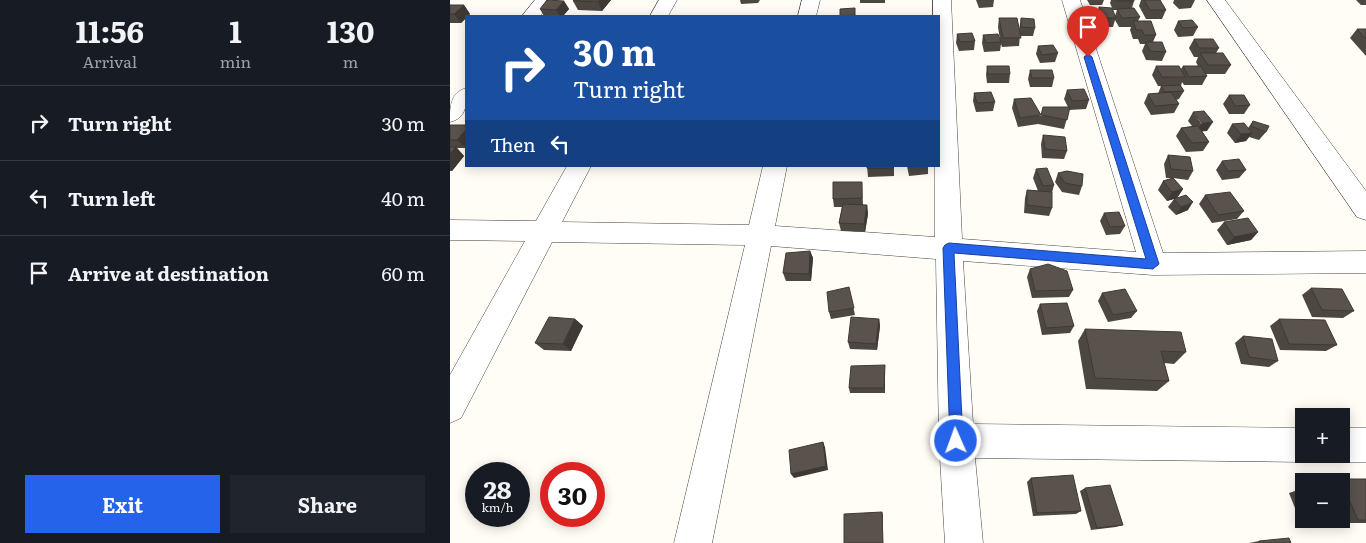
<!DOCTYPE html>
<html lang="en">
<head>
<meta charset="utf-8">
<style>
  body { margin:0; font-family:Literata,serif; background:#20242c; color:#f1f3f6; height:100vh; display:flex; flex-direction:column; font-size:19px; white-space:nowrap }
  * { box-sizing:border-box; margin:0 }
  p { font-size:16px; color:#9ea1a6 }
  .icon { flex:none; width:28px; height:28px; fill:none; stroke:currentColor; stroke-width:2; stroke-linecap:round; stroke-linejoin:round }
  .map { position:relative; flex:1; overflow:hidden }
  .drawer { display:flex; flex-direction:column; background:#171b24; width:450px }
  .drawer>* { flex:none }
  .hud { position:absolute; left:15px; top:15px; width:475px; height:152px; border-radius:0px; box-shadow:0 2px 12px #0003; background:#1a4fa0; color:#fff; overflow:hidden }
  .tools { position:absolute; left:845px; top:408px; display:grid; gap:10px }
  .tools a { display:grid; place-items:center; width:55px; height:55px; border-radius:0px; background:#171b24; box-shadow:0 2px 12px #0003; font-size:25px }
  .speed { position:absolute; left:15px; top:462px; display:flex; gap:10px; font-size:25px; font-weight:700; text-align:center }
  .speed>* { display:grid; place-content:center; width:65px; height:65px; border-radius:50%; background:#171b24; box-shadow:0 2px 12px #0003; line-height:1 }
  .speed small { font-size:12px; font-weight:400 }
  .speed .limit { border:8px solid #d22; background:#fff; color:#111 }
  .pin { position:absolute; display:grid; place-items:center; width:42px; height:42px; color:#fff; margin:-51px -21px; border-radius:50% 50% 50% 0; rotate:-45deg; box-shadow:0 0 5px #0007 }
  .pin .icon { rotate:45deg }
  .me { position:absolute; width:55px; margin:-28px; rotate:358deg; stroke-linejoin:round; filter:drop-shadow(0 0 4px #0008) }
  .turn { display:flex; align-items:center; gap:18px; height:105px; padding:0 25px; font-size:22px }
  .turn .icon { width:65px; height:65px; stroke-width:2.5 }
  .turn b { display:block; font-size:35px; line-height:42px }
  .then { display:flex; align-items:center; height:48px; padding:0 25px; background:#0003; gap:10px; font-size:19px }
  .eta { display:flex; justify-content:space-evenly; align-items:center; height:85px; text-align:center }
  .eta b { font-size:30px; font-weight:700; line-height:35px }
  .cta { display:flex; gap:10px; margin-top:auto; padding:10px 25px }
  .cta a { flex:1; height:58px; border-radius:0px; background:#2563eb; color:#fff; font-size:20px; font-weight:700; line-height:58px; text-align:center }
  .cta a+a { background:#20242c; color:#f1f3f6 }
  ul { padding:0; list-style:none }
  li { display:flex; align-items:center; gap:15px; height:75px; padding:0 25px; border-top:1px solid #363941 }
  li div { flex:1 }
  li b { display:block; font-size:19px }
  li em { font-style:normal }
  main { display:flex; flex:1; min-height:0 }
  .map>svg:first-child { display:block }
</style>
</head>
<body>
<main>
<section class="drawer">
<div class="eta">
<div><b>11:56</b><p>Arrival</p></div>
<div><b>1</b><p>min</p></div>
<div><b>130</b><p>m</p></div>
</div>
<ul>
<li><svg class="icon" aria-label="right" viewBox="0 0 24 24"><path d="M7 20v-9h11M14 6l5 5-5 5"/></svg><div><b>Turn right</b></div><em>30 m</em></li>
<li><svg class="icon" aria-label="left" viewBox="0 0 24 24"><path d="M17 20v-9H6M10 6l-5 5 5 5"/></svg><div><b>Turn left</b></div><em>40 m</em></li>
<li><svg class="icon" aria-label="arrive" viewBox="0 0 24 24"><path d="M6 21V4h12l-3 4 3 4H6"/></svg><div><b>Arrive at destination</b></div><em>60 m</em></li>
</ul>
<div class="cta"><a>Exit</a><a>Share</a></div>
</section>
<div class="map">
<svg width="916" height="543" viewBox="0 0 916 543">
  <rect width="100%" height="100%" fill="#fffdf5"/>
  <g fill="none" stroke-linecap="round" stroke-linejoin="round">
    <defs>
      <path id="minor" d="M85,0H104L90,16H72Z
        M209,0H227L218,16H200Z
        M352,0H370L366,16H348Z
        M483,0H501L512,239L686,252L612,0H630L713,253L916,251V273L703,275L513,261L523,424L854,428V454H867L866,457L854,462L525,458L533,543H495L489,441L486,259L321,246L262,543H224L295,245L102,242L11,418L0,423V375L75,241L0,240V220L86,221L117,166H141L112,222L299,225L313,166H337L325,226L485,237V166H489V16H483Z
        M757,0H775L916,191V220L907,217Z
        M16,88C17,103 17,118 0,122C0,107 0,93 16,88Z
        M891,428H916V462H891L879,457L878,454H891Z"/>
    </defs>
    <use href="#minor" stroke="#444" stroke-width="1"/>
    <use href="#minor" fill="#fff" fill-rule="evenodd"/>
  </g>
  <path fill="#4d4742" d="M161,0L152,11L128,10L123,1Z
    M290,0H310L308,3L291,4Z
    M410,0H435V3H410Z
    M526,0H544L543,7L529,8Z
    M637,0H654L652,5H640Z
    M661,0H684V1L682,8L690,17L688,21L706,35L703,42L716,52L712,61L696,60L692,51L695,44H690L688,39H683L680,30L681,27H669L665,20L663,27H649L646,16L649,7L665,16L667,10H663L660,3Z
    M691,0H710L716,10L712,19H696L689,6Z
    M724,0H745L741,8L729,9L723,3Z
    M906,0H916V5H911Z
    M114,1L119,9L113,16H94L90,9Z
    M0,5H14L20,14L18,16H16V18L11,23H0Z
    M549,18L569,30L571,18L585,28L583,36H570L569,46L552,47L551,44L550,51L534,52L532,43L533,35L550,40L548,27Z
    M728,21L748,27L743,36L728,37L724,30Z
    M907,29H916V56L900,38Z
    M507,34L525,41L524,50L509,51L506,43Z
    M744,39L769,48L766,53L781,65L775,74H755L757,76L752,85H734L732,82L731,86L734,91L729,99L726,100L729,104L724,113L701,115L694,103L698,94H708L711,86H713H708L702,75L706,66L731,69L733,66H748L746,62L748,57H744L739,48Z
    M588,46L608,53L605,62L590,63L586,54Z
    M537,66L560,74L559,83H537L536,75Z
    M580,70L604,78L602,87H580L578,79Z
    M617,90L639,100L636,109L619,110L614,129L588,124V123V124L568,127L562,108L564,99L590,116L618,107L614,99Z
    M524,93L545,102L543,111L526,112L523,101Z
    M779,95L800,105L794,114H779L773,104Z
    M743,112L757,131H752L759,142L753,151L736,152L726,136L731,128L742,126L738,121Z
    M803,121L816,132L809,140L799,137L796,141L785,143L777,133L782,124L798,128Z
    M0,125L16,148H7L14,156L2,171H0Z
    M593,135L617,151L614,159L592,158L591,144Z
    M718,155L743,171L738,180L723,178L733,189L727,198L717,201L708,190L713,181L723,178H716L714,164Z
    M772,161L796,170L789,178L772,180L766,170Z
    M417,166H444V176L418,177Z
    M457,166H478V174L459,176Z
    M586,169L604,185L602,193V208L599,216L574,213L575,198L577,190L588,191L583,178Z
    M608,173L632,186L629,195L612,192L605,182Z
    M412,182L413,205H417L418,214L415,232L391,231L389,223L392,207H384L383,199Z
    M755,195L794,211L787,219L762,223L749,204Z
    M724,199L738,210L726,215L718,207Z
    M654,213L675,226L670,234L656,235L650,221Z
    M774,222L808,232L801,240L777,245L767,230Z
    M360,251L363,258L361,281H336L333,273Z
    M580,269L623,290L619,297L582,298L577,277Z
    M399,287L405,315L381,319L379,312Z
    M861,288L904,311L893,318L862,317L852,295Z
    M652,293L687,311L681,318L658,322L648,301Z
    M590,304L624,326L620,333L592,335L587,311Z
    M125,319L133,326L121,351L94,350L85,343Z
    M429,319L430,326L427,350L400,349L398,342Z
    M829,319L887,345L876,351L830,350L820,326Z
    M635,329L736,352L724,364L714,363L719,381L707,391L636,389L628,341Z
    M793,336L828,361L819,367L791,364L785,343Z
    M435,372V393H400L399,388Z
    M581,478L631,511L626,514L583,516L577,482Z
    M890,479H916V523H895L887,524L851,523L839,493L851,489H854V519H891V481H884Z
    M635,488L673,525L666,527L641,530L630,491Z
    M809,541L841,543H799Z"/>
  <path fill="#3f3936" d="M150,0H161L152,11L148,2Z
    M114,1L119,9L113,16H110L106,10Z
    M14,5L20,14L18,16H16V18L11,23L4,14Z
    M763,122L757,131L746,132L752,123Z
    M16,129V148L7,140Z
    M802,133L796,141L785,143L791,134Z
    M6,147L14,156L2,171L0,169V154Z
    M733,189L727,198L717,201L722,192Z
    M743,202L738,210L726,215L731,207Z
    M417,205L418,214L415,232L414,224Z
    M808,232L801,240L777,245L784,237Z
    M360,251L363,258L361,281L359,274Z
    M125,319L133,326L121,351L113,344Z
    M429,319L430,326L427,350L426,344Z
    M435,365V393L434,388Z
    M373,442L375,447L378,470L344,478L341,474Z
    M432,512L433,515V543Z"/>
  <path fill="#5a524d" stroke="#3f3936" d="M97,0L114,1L106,10L90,9Z
    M124,0H150L148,2L123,1Z
    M666,0H684V1H666Z
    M694,0H710L716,10H700Z
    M0,5H14L4,14H0Z
    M649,7L662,8L666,18H652Z
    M405,8V15L390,16V9Z
    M684,8L690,17L672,18L667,9Z
    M549,18H567L571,38H553Z
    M571,18L584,19L585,28L571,27Z
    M742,20L748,27L733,28L728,21Z
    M683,21H701L706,35H694L692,30H686Z
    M907,29H916V39Z
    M522,33L525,41L510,42L507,34Z
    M548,34L551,42L536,43L533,35Z
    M744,39H763L769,48H749Z
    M696,42H712L716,52L700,51Z
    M603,45L608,53L592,55L588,46Z
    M750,53H773L781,65H758Z
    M537,66H559L560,74H538Z
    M706,66H729L735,77H712Z
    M733,66H751L757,76L739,77Z
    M580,70H602L604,78H582Z
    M730,85L734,91L715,92L711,86Z
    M634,89L639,100L622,101L617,90Z
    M541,92L545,102L527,103L524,93Z
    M721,92L729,104L705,106L698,94Z
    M779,95H794L800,105L785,106Z
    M581,98L591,115L570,118L564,99Z
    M593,107H620L617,120L591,115Z
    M754,111L763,122L752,123L743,112Z
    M803,121L819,126L816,132L801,126Z
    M794,123L802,133L791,134L782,124Z
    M0,125H16V129L7,140H0Z
    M748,126L759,142L742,143L731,128Z
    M593,135L615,137L617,151L595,149Z
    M0,147H6L0,154Z
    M718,155L740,157L743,171L721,169Z
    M789,159L796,170L778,171L772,161Z
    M417,166H443V168H417Z
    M597,168L604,185L593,186L586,169Z
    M617,171L633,174L632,186L615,183L608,173Z
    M723,178L733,189L722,192L713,181Z
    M383,182H412V198L383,199Z
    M577,190L602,192V208L577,205Z
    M780,192L794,211L768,215L755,195Z
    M736,195L743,202L731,207L724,199Z
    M393,204L417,205L414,224L389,223Z
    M669,212L675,226L660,227L654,213Z
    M798,218L808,232L784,237L774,222Z
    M360,251L359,274L333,273L336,253Z
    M598,264L617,271L623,290L585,291L580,269Z
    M399,287L404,308L379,312L377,292Z
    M861,288L892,289L904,311L872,310Z
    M675,289L687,311L663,315L652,293Z
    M617,303L624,326L596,328L590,304Z
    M99,317L125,319L113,344L85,343Z
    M401,317L429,319L426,344L398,342Z
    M829,319L875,320L887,345L839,344Z
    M635,329L731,332L736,352L711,351L719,381L645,378Z
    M793,336L822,339L828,361L799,357Z
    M435,365L434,388H399L401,366Z
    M373,442L376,466L341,474L339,450Z
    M623,475L631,511L587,513L581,478Z
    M890,479H916V520H908Z
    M660,485L673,525L647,528L635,488Z
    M851,489H854V497Z
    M891,500L900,522L863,521L862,519H891Z
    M432,512L433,543H394V514Z
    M839,538L841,543H810L809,541Z"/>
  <path fill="#2563eb" stroke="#184099" d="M638,54L642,57L709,264L703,269L504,253L513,441L511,446L506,448L502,446L500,441L493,248L495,245L499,243L696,259L634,57Z"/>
</svg>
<div class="tools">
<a>+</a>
<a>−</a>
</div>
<div class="speed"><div>28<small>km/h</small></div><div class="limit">30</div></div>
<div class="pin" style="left:638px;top:57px;background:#d93025"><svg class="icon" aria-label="arrive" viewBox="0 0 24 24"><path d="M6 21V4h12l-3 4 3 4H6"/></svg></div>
<svg class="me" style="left:506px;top:441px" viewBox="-20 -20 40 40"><circle r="17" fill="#2563eb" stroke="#fff" stroke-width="3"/><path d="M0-11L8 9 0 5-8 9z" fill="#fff"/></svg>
<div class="hud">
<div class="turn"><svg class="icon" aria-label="right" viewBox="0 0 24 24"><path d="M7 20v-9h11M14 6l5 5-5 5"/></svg><div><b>30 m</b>Turn right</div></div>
<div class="then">Then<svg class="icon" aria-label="left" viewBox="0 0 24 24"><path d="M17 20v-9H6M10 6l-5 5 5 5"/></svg></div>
</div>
</div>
</main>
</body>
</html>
